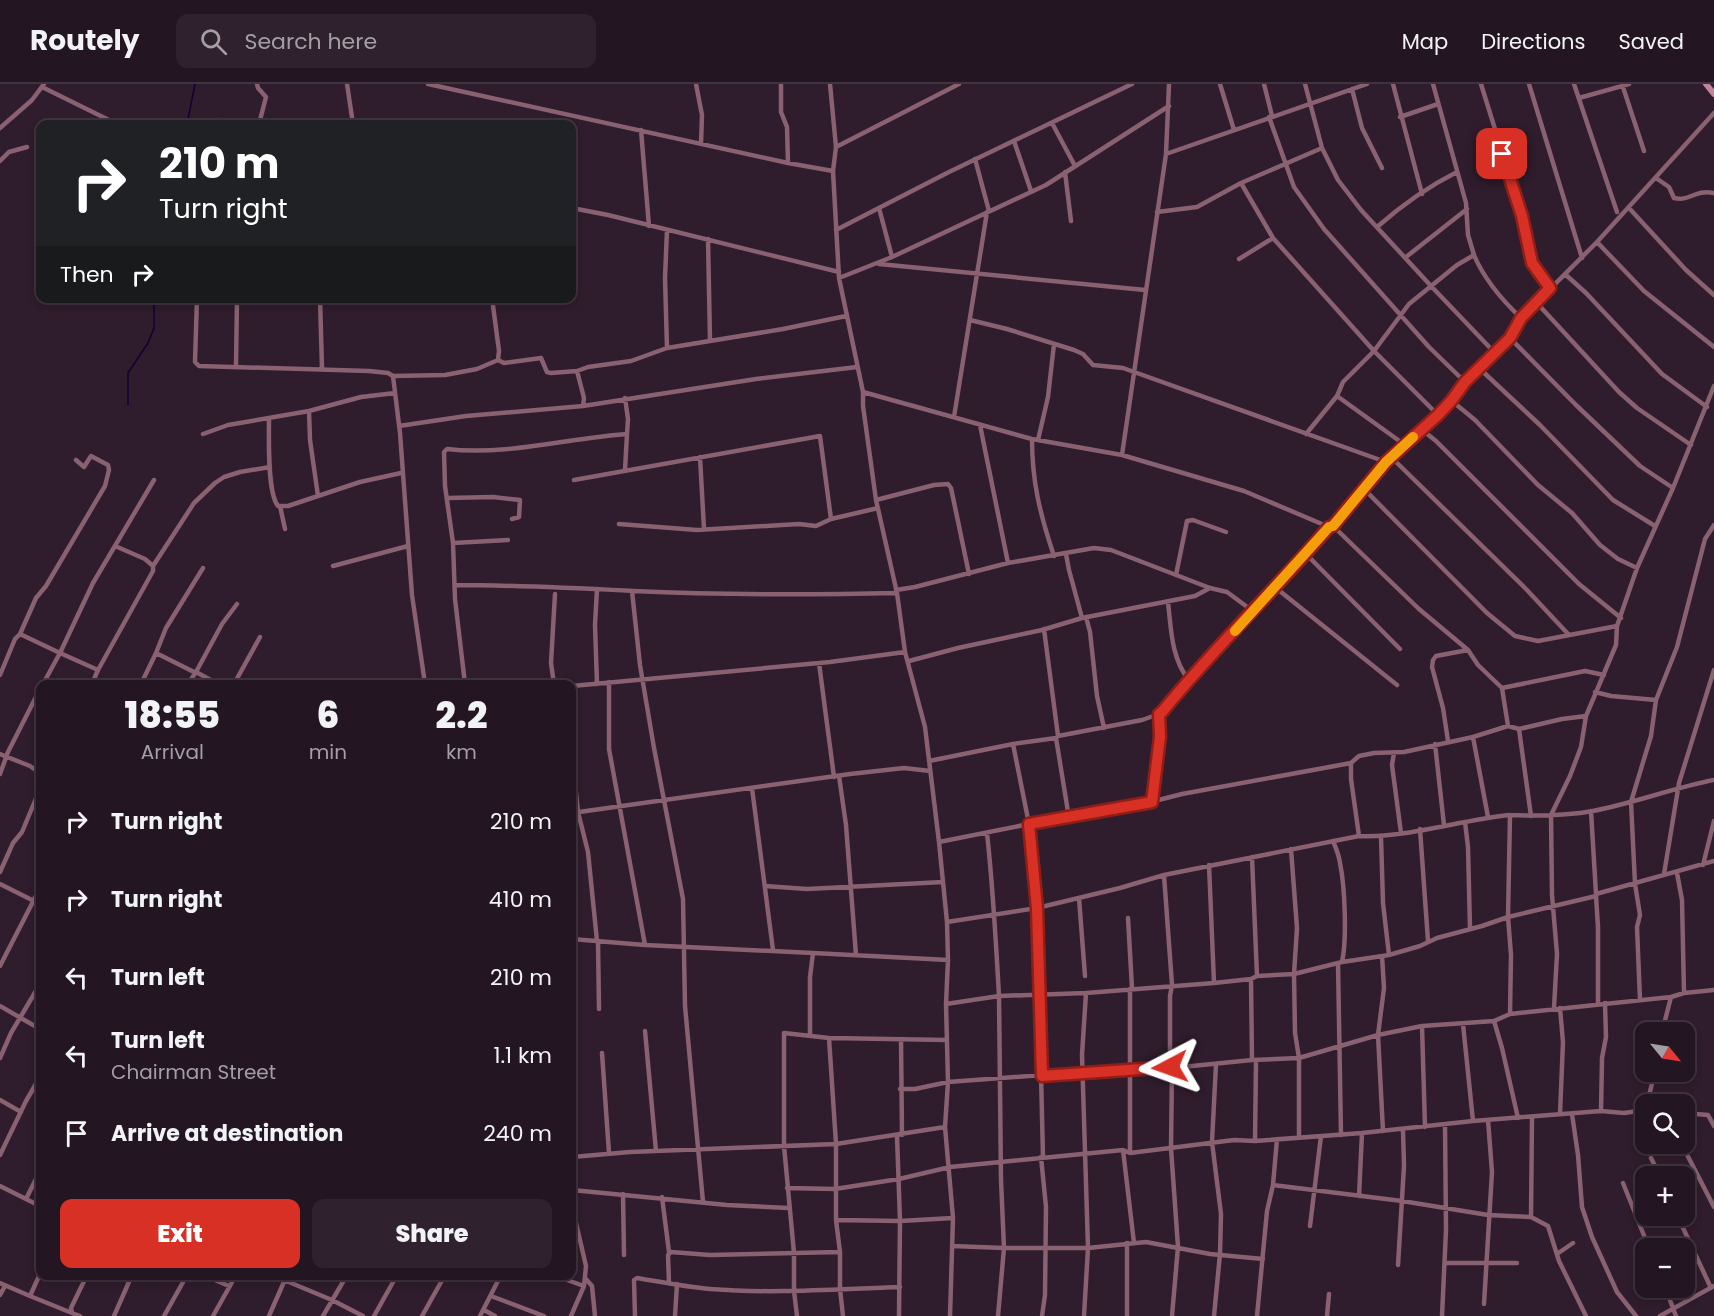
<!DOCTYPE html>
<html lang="en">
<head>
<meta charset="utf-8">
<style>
  body { margin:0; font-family:Poppins,sans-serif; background:#2f222e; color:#f1f3f6; height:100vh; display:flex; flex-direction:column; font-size:22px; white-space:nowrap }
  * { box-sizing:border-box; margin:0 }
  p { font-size:20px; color:#a39fa5 }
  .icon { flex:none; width:33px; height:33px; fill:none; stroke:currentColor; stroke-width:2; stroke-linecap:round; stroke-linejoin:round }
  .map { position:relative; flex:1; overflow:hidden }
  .details { position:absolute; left:36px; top:596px; width:540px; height:600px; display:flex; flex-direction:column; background:#231521; border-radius:12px; box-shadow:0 3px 9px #0003,0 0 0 2px #40343f }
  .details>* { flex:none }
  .banner { position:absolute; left:36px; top:36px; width:540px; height:183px; border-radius:12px; box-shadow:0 3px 9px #0003,0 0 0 2px #40343f; background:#202124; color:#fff; overflow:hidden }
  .needle { width:39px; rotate:120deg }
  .fabs { position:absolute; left:1635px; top:938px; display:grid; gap:12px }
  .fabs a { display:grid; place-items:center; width:60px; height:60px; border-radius:12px; background:#231521; box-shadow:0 3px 9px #0003,0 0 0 2px #40343f; font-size:30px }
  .pin { position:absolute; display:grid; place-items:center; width:51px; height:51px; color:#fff; margin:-26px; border-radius:12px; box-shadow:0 3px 9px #0006 }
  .me { position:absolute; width:66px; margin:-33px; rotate:266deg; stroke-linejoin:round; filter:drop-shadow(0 0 4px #0008) }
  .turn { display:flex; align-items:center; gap:21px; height:126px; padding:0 24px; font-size:27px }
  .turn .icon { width:78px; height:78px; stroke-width:2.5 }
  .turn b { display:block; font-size:42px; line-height:51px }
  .then { display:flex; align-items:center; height:57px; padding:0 24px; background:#0003; gap:12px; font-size:22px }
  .eta { display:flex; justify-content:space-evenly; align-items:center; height:102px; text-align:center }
  .eta b { font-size:36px; font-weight:800; line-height:42px }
  .primary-button { display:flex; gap:12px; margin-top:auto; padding:12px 24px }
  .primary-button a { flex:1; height:69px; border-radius:12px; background:#d93025; color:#fff; font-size:24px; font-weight:800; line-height:69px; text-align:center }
  .primary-button a+a { background:#2f222e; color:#f1f3f6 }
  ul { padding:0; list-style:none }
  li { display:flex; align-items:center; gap:18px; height:78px; padding:0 24px }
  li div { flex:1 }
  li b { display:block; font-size:22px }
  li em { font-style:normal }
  header { display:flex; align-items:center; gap:36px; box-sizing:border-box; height:84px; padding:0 30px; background:#231521; border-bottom:2px solid #40343f }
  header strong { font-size:28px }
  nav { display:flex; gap:33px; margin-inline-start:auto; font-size:21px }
  .search { width:420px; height:54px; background:#2f222e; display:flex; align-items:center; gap:15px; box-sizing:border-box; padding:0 21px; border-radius:12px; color:#a39fa5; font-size:22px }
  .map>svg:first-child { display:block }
</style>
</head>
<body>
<header>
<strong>Routely</strong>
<div class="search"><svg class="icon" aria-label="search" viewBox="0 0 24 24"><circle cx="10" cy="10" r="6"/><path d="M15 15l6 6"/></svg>Search here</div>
<nav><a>Map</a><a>Directions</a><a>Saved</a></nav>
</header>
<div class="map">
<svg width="1714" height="1232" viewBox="0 0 1714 1232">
  <rect width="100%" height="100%" fill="#2f1c2c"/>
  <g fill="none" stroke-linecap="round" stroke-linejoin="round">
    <path stroke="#100033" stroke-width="1.5" d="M187,40L195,0
      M128,321V289L148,259L154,244V214"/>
    <path stroke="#896170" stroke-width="4.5" d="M257,0L258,4L266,13L259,40
      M347,0L353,40
      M428,0L788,79L833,87
      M696,0L702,31L701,60
      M781,0V28L787,43L788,79
      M830,0L836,63L833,87L839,194L863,308V322L876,416L897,509L905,568L925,643L939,758L947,838L948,876L946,920L948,998L945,1043L953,1134L950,1232
      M1220,0L1234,46
      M1264,0L1272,32
      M1305,0L1322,64L1338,96L1361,126L1431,202L1494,268
      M1393,0L1422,110
      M1481,0L1522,132L1532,179L1550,204
      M1529,0L1582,174
      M1574,0L1617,128
      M1622,0L1644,67
      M42,3L117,40
      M1352,5L1362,44L1382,84
      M1579,14L1629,0
      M1269,33L1294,103L1324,145L1429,263L1465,298
      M1400,33L1438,20
      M1052,39L1075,82
      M214,40L218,36L237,40
      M0,44L32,16L44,0
      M641,46L649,142
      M1014,57L1031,107
      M836,63L959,0
      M1166,70L1367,0
      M975,75L989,127
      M0,77L9,68L27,63
      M1065,88L1071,137
      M1656,94L1669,103L1674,114C1690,118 1694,105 1714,109
      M1241,99L1273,154L1374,267L1438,331
      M572,124L608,131L839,188
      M879,124L892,173
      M1629,124L1686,186L1714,211
      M1157,128L1197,123L1241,99L1322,64
      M1377,143C1401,122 1429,102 1457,88
      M667,146L665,194L667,264L783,245L846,232
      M836,146L949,88L1132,0
      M708,155L710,257
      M1597,158L1644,207L1714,263
      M1474,171C1484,195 1502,216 1521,234
      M1406,173L1467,125
      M1239,175L1273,154
      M879,180L1145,206
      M1566,191L1586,209L1662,290L1707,323
      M839,194L892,173L1046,101L1169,22
      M197,214L195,278L199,282L369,287L388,289L393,292L400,349L412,511L425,600
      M320,214L322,285
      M1536,218L1619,308L1637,324L1691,361
      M970,236L1007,245L1074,266L1083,270L1093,281L1123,284L1386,378
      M1510,254L1576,321L1640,382L1673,404
      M498,276L504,279L541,274L547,288L551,289L577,287L588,283L631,277L667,264
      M236,282L237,214
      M1480,285L1540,341L1613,416L1655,442
      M577,287L584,314L583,322
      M393,292L445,291L477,285L498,276L499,267L492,214
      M863,308L1032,355L1122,371L1244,407L1329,443
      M1337,312L1405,361
      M625,314L628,335L627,350
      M1452,317L1475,336L1538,401L1572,429L1600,461L1618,475L1637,484
      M309,327L310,356L318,412
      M954,333L987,128
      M269,335C269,353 267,409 278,422H288L360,398L401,389
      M980,341L1008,479
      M399,342L466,332L583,322L756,295L857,283
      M1421,345L1436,357L1579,500L1621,534
      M203,350L228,341L309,327L361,313L395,309
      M1306,350L1337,312L1343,298L1374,267L1409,220L1457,181L1474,171L1468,151L1466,119L1433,0
      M1032,355C1032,398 1040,430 1054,472
      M1038,356L1048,313L1054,260
      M1122,371L1166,70L1169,0
      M700,373L704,445
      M1391,373L1526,505L1569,551
      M574,396L820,352L831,435
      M1363,404L1487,529L1515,552L1538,557L1617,542
      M447,414L493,413L520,416L519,433L512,435
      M876,416L934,401L948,400L951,404L969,490
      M280,422L285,445
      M619,440L697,446L799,440L816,442L831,435L878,424
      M1333,442L1419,525L1468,566L1478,581L1502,604
      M453,459L508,456
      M115,462L145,475L153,482
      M1066,470L1069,486L1082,534
      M1306,470L1400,565
      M333,482L408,462
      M1176,491L1187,437L1193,436L1226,448
      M455,501C514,501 573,504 633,507C721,511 809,511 897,509
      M1276,504L1397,601
      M597,505L595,541L597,600
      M896,506L915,503L1008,479L1094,464L1111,466L1210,504L1227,508L1254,528
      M632,507L640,581L654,664L683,815L685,922L703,1118
      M1168,518C1171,543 1171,575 1189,596
      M1086,533L1090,548L1097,612L1104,644
      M1044,545L1058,652
      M60,569L20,550L36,514L46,502L105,402L109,386L108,381L91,372L84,383L76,376
      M156,569L166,544L203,484
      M909,577L958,564L1042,546L1082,534L1195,512L1210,504
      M819,579L834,693
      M98,586L60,569L93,499L154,396
      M196,588L222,540L237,520
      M0,591L15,555L20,550
      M609,598V665L645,861
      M43,600L60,569
      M92,600L98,586L153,487V482L194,419L215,399L224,393L240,388L270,383
      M141,600L156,569L194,588
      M188,600L196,588L218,600
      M234,600L260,553
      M465,600L455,515L453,459L445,402L444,368L447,365C507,372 568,354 627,350L625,386
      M554,600L551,579L555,510
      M572,602L830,578L905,568
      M1595,608L1611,612L1656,616
      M1508,642L1502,604L1585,587L1604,591
      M1519,645L1562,635L1586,632
      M1473,653L1488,733
      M1056,654L1069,734
      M1448,657L1443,624L1432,583L1433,576L1436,572L1468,566
      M1013,660L1029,740L1037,824L1043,1073
      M1435,660L1444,741
      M572,669L578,728L588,768L597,857
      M1394,669L1392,681L1401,749
      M0,670L30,682L40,689
      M929,677L1013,660L1056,654L1058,652L1142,636L1162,629L1189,596L1254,528L1329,443L1333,442L1386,378L1452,317L1465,298L1510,254L1521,234L1597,158L1714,29
      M0,690L8,668L40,605
      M839,692L846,741L856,871
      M752,704L773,866
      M1153,718L1160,653L1159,630
      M1591,727L1596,810
      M572,729L850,690L904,684L930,687
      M1510,731C1537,732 1566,732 1593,727C1634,719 1673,704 1714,696
      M1465,738L1468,763L1470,845
      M1420,745L1428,857
      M1359,752L1351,695V679L1359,672L1374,669L1404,668L1473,653L1508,642L1519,645L1531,732
      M1381,753L1383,819L1389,871
      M1333,757C1336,764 1339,772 1340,779C1345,803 1347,856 1342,878
      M939,758L1029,740L1135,722L1182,710L1351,679
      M1291,765L1297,844L1294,890L1295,949L1299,974V1053
      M1252,773L1257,892
      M1209,781L1214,899
      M1703,781L1714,737
      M0,788L13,759L22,748L40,705
      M1677,789L1682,816L1684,909
      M1664,790L1679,699L1714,586
      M1164,791L1172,901L1170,912V983
      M0,800L40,820
      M765,802L807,805L943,798
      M1596,812L1598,843V920
      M1079,814L1085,892
      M1128,834L1132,904
      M947,838L1037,824L1120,804L1164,791L1359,752C1407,754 1460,736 1510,731L1508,833L1482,842L1437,854L1420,862L1389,871L1342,878L1294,890L1257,892L1251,895L1214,899L1086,909L999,912C996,858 993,803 987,749
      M572,855L645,861L813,869L810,893V951
      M598,857L599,925
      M813,869L948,876
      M1382,872L1384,904L1378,951L1383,1047
      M1338,879L1341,1051
      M0,882L40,804
      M1251,895L1252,976
      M1130,905V1069
      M1640,916L1637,843L1640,831L1635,800L1631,718L1651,652L1656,616L1677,563L1705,455L1714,441
      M946,920L999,912L1001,1096L1004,1164H1088L1146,1158L1210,1170L1263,1175
      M0,922L40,945
      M1554,924L1557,870L1552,811L1551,731L1570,692L1581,663L1586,632L1616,561L1617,542L1637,484L1673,404L1714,302
      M1560,924L1563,958L1560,1030
      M1510,930L1511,871L1508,833L1596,812V810L1714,777
      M1494,937L1502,964L1518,1034
      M1463,940L1473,1037
      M1422,942L1425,1043
      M645,947L656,1067
      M1662,948L1671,913
      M829,954L836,1060V1136L840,1168V1205L843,1232
      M901,955L902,1051
      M602,969L609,1069
      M0,974L11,949L40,900
      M900,1005H915L948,998L1084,988L1172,984L1252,976L1299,974L1378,951L1422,942L1494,937L1510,930L1671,913L1684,909L1714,906
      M0,1016L21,1028
      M1647,1020L1655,987
      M1601,1027L1602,974L1606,953L1605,919
      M1684,1029L1708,1031L1714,1042
      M1572,1030L1578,1071L1582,1123L1592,1153L1617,1208L1636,1232
      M1532,1034L1531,1133L1548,1142L1559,1177L1586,1232
      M897,1052L900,1137L899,1232
      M1277,1055L1273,1101L1402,1117L1488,1131L1531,1133
      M1255,1057L1256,976
      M1681,1059L1714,1123
      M1123,1066L1134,1159
      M0,1071L26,1017L40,993
      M572,1073L630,1068L836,1060L945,1043
      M1041,1073L1046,1123L1045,1211L1042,1232
      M1651,1074L1660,1092
      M40,1087L26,1115L40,1122
      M1623,1099L1649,1164
      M0,1102L26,1115
      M787,1104L835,1105L899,1095L950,1083L1123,1066L1130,1069L1234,1056L1255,1057L1362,1049L1473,1037L1601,1027L1624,1029L1646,1026
      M572,1106L727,1121L789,1124
      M623,1110L624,1171
      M1359,1112L1362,1049
      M662,1113L669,1168
      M572,1122L586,1182L584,1202
      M1677,1131L1711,1204
      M836,1136L900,1137L953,1134
      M1310,1142L1321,1052
      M952,1162L1004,1164L998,1232
      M1557,1170L1573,1159
      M1446,1179H1517
      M1398,1181L1404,1082L1403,1046
      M40,1190L30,1212L72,1229
      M203,1191L229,1202
      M272,1191L332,1216L363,1232
      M553,1191L584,1202L571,1232
      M585,1194L592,1202L595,1232
      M0,1199L30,1212
      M669,1199L668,1171L671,1168L710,1171L840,1168
      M1665,1203L1676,1232
      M0,1211L5,1202
      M491,1212L544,1232
      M1484,1220L1492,1088L1488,1036
      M484,1226L495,1232
      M80,1232L72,1229L71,1224L87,1191
      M114,1232L132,1191
      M164,1232L187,1191
      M213,1232L236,1191
      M269,1232L287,1191
      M323,1232L347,1191
      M374,1232L397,1191
      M422,1232L445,1191
      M480,1232L501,1191
      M635,1232L634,1196L637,1194C661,1198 686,1203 710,1205C773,1210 836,1205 900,1203
      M675,1232L677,1200
      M797,1232L794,1207V1169L784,1062V949L829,954L947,956
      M1084,1232L1088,1164L1082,971L1086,909
      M1127,1232V1159
      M1172,1232L1178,1163L1171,1064L1172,984
      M1214,1232L1220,1170L1221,1130L1212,1058L1216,980
      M1257,1232L1267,1127L1273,1101
      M1327,1232L1329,1210
      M1442,1232L1446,1146L1445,1040
      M1660,1232L1714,1202"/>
    <path stroke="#c2839b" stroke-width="6" d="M1706,0L1714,10"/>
  </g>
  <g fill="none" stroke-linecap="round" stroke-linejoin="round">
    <defs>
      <path id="route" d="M1170,983L1042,992L1037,824L1029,740L1152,718L1160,653L1159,630L1162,628C1214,564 1275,506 1329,443L1333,442L1386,378L1438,331L1452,316L1465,298L1510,254L1521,234L1550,204L1532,179L1522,132L1502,70"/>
    </defs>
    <use href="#route" stroke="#8d1f18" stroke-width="15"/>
    <use href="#route" stroke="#d93025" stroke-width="10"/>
    <path stroke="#f59e0b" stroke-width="10" d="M1235,547L1329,443L1333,442L1386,378L1413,353"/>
  </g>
</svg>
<div class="fabs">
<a><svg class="needle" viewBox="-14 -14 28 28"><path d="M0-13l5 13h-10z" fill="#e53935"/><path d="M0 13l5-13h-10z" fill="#a39fa5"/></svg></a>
<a><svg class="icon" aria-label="search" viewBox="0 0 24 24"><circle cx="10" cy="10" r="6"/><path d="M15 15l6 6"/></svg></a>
<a>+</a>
<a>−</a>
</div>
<div class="pin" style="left:1502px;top:70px;background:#d93025"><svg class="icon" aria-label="arrive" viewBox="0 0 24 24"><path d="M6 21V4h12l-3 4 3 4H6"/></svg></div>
<svg class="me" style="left:1170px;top:983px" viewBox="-20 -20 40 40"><path d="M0-17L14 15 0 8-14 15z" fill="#d93025" stroke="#fff" stroke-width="4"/></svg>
<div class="banner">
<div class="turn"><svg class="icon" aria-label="right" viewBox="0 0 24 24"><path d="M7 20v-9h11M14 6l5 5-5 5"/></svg><div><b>210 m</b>Turn right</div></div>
<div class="then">Then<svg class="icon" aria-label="right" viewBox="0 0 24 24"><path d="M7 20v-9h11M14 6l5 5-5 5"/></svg></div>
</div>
<section class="details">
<div class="eta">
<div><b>18:55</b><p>Arrival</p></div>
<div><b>6</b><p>min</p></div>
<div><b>2.2</b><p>km</p></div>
</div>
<ul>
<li><svg class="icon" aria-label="right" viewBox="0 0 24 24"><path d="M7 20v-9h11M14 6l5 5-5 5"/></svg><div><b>Turn right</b></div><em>210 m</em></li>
<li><svg class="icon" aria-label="right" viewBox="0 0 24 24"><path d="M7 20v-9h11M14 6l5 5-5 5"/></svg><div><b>Turn right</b></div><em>410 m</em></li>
<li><svg class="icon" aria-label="left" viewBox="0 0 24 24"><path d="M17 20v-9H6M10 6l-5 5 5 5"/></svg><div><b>Turn left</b></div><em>210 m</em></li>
<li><svg class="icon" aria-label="left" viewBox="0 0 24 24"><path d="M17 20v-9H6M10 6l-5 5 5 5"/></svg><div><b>Turn left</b><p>Chairman Street</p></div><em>1.1 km</em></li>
<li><svg class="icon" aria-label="arrive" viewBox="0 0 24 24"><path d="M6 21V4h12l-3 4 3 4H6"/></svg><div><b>Arrive at destination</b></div><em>240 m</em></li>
</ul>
<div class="primary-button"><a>Exit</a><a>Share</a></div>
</section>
</div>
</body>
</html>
